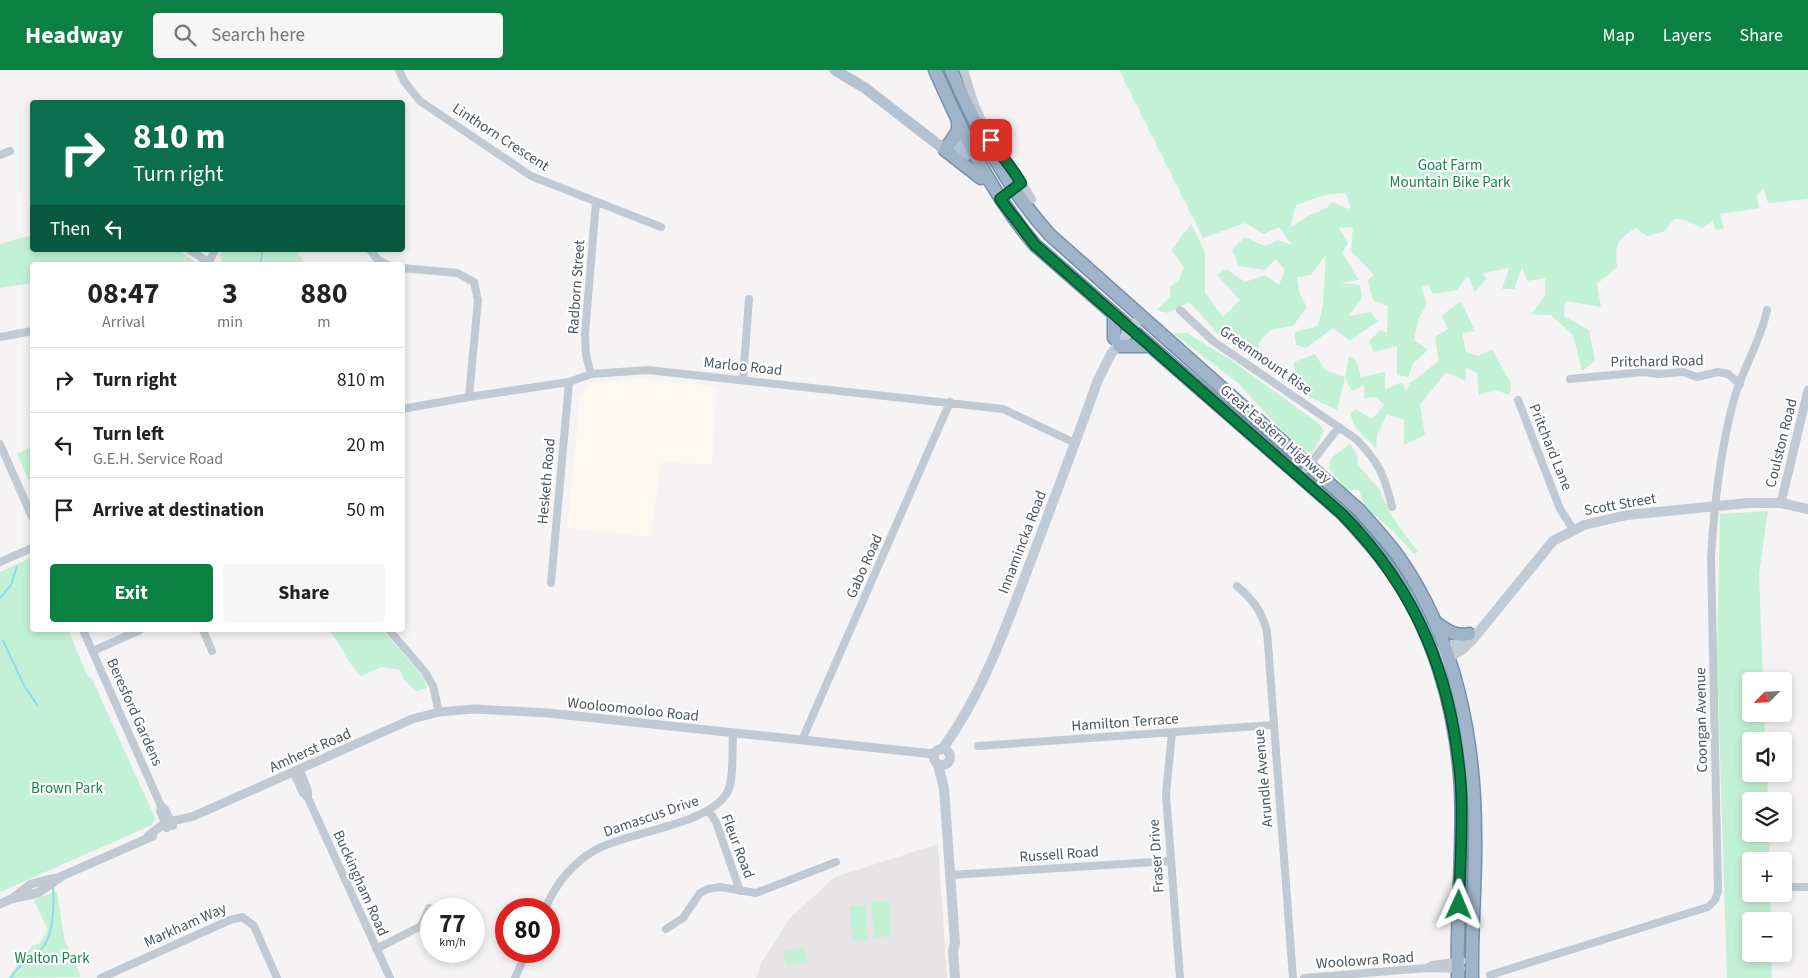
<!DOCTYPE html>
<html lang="en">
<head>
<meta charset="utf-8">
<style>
  body { margin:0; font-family:"Source Sans 3",sans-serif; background:#f6f6f6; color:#222; height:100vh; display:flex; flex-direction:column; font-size:19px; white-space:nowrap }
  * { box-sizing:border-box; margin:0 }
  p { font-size:16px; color:#767676 }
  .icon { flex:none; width:28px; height:28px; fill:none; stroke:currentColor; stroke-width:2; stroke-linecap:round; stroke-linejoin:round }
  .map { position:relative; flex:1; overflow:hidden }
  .details { position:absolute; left:30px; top:192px; width:375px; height:370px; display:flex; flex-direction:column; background:#fff; border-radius:5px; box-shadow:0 2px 8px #0003 }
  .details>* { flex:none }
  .hud { position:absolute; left:30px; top:30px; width:375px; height:152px; border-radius:5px; box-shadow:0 2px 8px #0003; background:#0b6e4f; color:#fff; overflow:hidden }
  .needle { width:32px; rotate:246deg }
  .buttons { position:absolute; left:1742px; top:602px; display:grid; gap:10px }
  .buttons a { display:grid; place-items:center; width:50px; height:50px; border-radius:5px; background:#fff; box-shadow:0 2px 8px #0003; font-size:25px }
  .speed { position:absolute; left:420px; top:828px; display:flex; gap:10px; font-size:25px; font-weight:700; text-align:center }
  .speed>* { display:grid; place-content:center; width:65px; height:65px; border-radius:50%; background:#fff; box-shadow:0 2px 8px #0003; line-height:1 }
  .speed small { font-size:12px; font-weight:400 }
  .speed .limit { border:8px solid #d22; background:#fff; color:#111 }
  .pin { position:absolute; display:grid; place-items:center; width:42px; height:42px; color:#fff; margin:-21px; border-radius:10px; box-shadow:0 2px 8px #0006 }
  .me { position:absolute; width:55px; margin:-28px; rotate:1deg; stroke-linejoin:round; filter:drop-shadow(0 0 4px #0008) }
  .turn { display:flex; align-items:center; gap:18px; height:105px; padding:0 20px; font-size:22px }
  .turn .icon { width:65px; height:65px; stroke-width:2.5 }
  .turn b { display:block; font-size:35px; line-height:42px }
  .then { display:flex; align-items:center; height:48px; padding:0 20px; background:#0003; gap:10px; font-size:19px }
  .eta { display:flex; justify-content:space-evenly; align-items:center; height:85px; text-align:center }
  .eta b { font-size:30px; font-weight:700; line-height:35px }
  .cta { display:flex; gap:10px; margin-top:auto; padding:10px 20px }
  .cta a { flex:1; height:58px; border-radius:5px; background:#0b8043; color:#fff; font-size:20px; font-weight:700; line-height:58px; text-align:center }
  .cta a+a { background:#f6f6f6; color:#222 }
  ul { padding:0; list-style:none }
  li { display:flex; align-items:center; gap:15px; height:65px; padding:0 20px; border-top:1px solid #e0e0e0 }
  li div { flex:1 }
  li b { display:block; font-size:19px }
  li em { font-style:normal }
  header { display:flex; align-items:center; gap:30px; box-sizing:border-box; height:70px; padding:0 25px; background:#0b8043; color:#fff }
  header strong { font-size:24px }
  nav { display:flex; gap:28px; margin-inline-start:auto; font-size:18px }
  .search { width:350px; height:45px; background:#f6f6f6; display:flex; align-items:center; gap:12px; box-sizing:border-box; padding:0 18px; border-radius:5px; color:#767676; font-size:19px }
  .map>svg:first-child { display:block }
</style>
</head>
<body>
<header>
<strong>Headway</strong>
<div class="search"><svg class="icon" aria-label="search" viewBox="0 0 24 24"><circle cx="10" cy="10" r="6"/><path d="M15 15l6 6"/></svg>Search here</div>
<nav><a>Map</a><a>Layers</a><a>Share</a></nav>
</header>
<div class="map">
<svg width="1808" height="908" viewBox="0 0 1808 908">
  <rect width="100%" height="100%" fill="#f5f3f3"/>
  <path fill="#fdf9ef" d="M637,308L717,316L712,395L661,392L651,467L567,458L580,326L590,314Z"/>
  <path fill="#e6e4e5" d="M938,774L947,908H756L762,892L789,849L835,807Z"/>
  <path fill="#c3f1d5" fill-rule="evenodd" d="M1119,0H1808V129L1768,133L1764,118L1757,126L1759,138L1720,144L1724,158L1715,160L1713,150L1702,158L1685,150L1674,149L1665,161L1647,166L1636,158C1616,170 1615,174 1617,197L1597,214L1601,237L1565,231L1564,246L1589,260L1595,291L1582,301L1573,265L1551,245L1531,244L1545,226V208L1527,211L1522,197L1514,219H1502L1509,198L1483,203L1486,209L1475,222L1468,206L1457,220L1433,224L1428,215L1421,216L1427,234L1419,248L1414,270L1428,280L1413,293L1408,307L1397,305V276L1374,282L1369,272L1380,260L1387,263L1388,236L1373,230L1368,210L1374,205L1351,181L1353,157L1339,158L1348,173L1342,183L1359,210L1340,213L1360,215L1362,228L1348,246L1371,242L1378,251L1350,271L1333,258L1306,278L1296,275L1294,262L1318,256L1323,234L1326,184L1311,205L1297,207L1299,223L1307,237L1293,256L1270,260L1258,274L1262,293L1240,276L1221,267L1189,232L1168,243L1157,240L1170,227V217L1179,210L1184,197L1171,180L1191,154L1205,182V223L1223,247L1240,230L1217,205L1226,199L1245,212L1265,205L1279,215L1285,200L1276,189L1264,200L1239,196L1232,180L1245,167L1265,176L1278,170L1292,175L1279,157L1264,164L1245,153L1203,168ZM1345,123L1351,137L1348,139L1332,132L1328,137L1306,147L1290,158L1296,135L1325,125Z
    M28,166H32V180H178L199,195H32V213L0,218V174Z
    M222,180H296L306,195H223L220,186Z
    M1461,231L1475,261L1462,263L1466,282L1478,286L1492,280L1511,313L1510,325L1495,320L1479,325L1477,303L1466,298V311L1446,302L1420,335L1425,365L1404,375V350L1387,344L1377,365L1376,378L1356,358L1350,344L1355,339L1372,349L1384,335L1377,327L1364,328V315L1352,321L1345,308L1337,340L1297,321L1294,292L1315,284L1325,300L1345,307L1349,286L1355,288L1361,307L1385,302V320L1402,312L1406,321L1410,313L1439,291L1435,267L1448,259L1442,245Z
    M1187,263L1231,290L1318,353L1324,361L1312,384L1295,375L1237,312L1174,264Z
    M1350,374L1357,384L1358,395L1380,420L1390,444L1418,482L1414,484L1394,462L1365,437L1359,420H1347L1329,399L1331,388Z
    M32,377V402L29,411L17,384Z
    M1768,441L1759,503L1763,611H1751V644H1764L1765,671H1751V704H1767L1768,731H1751V764H1769L1770,791H1751V824H1770L1771,851H1751V884H1771L1772,908H1727L1717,588L1720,444Z
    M32,487V560H68L87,605L92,609L155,748L152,755L0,822V502Z
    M330,560H383L423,607L427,618L416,621L404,610L400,600L381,597L361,606L352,596Z
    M57,821L64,868L81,907L8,908L32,876L40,873L48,860L34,830Z
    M889,831L891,866L874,868L871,832Z
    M866,835L868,870L852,871L850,836Z
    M804,878L806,892L786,895L784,881Z"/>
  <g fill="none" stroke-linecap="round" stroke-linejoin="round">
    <path stroke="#90daee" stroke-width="2" d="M260,195L263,180
      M0,528L11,515L17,496
      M3,571L24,615L38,636
      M11,908C18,894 32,889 42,878C55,864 54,834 53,817"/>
    <defs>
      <path id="trunk" d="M935,0C963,63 990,122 1035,175L1342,443C1359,461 1375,478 1389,498C1434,560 1457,643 1461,719C1464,782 1456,845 1458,908
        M951,0C977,59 1006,117 1050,165L1359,440C1373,456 1388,472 1400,489C1455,568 1475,669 1475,764C1476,812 1471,860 1472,908
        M958,52V61L945,80L981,108
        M1114,246V268
        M1119,276H1149
        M1435,552C1446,560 1455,567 1469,564"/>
    </defs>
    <use href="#trunk" stroke="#7690ad" stroke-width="15"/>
    <path stroke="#c1cad2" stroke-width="8" d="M399,0L404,11L420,31L531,106L661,157
      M964,0L975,35L991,70L998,81L1011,94L1032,129
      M0,85L10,81
      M190,180L212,195
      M370,180L378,190L388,195
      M209,192L215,180
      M402,198L457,203L474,212L478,230L469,327
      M1180,240L1213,271L1356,369C1378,391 1385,406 1392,437
      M0,267L32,261
      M591,304L586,285L585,264L596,132
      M1570,309L1644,302L1658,304L1683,302L1697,307L1718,302L1728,304L1740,314
      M743,310L749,229
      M1518,330L1560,439L1573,459
      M402,339L469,327L569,312L591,304L648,300L1003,339L1075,373
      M0,374L32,447
      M1306,399L1339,357
      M0,492L32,478
      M551,513L569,312
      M1237,516C1253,530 1261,540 1267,561L1293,908
      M83,560L161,736L165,739L173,756
      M203,560L212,581
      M389,560L425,602L433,616L439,642
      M93,581L140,560
      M1172,663L1166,724L1180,908
      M802,670L950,332
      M978,676L1273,655
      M300,700L308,721V728
      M294,703L303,723L308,728L390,908
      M161,736L160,741L167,758
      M709,741L716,752L740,821
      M951,805L1170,791
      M1786,817H1808
      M545,839C556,813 572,793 597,779C630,761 711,755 728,721C734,708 732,678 733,664
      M666,859L683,848L700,823L708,819L720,817L756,823L836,792
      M376,879L421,856L429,838
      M1427,898L1432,895L1462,891
      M1490,905L1708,837L1715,830L1718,821L1711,488C1714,437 1721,375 1735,326C1744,296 1761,270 1767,240
      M101,908L230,850L242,847L254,856L277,908
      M515,908L527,881
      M1304,908L1427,898L1461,899"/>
    <path stroke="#c1cad2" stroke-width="9" d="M1781,433L1808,320
      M148,766L165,753L194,746L412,649L439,642L474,639L548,643L934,684
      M14,827L31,814L55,808
      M0,834L11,829L38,823L62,806L153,766"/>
    <path stroke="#c1cbd6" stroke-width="10" d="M1439,582L1455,575L1469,564
      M1442,592L1463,579L1473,569L1553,471L1584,455L1627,445L1748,433H1781L1808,439
      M943,678C983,623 1006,557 1030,493C1053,432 1076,371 1098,310L1111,284L1141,247
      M934 687a8 8 0 1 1 16 0a8 8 0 1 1-16 0Z
      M938,695L944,718L955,873L953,881L955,908"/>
    <path stroke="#b3c2d1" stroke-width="11" d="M835,0L865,18L945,80L961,86L989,78
      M945,80L984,68"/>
    <use href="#trunk" stroke="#9fb4c9" stroke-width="12"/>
  </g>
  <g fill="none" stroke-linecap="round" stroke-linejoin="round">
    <defs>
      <path id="route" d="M991,70C1000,85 1012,97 1021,113L1000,129L1035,175L1342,444C1418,521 1453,609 1461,717C1463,756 1460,796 1459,835"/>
    </defs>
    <use href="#route" stroke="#07532c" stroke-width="12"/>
    <use href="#route" stroke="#0b8043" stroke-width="9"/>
  </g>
  <g text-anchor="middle" stroke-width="4.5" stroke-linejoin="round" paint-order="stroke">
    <g font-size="15" fill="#4a5661" stroke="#fff">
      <text transform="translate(501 67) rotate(33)" y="5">Linthorn Crescent</text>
      <text transform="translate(576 217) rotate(-86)" y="5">Radborn Street</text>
      <text transform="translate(1266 290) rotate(35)" y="5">Greenmount Rise</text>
      <text transform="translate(1657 291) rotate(-1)" y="5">Pritchard Road</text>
      <text transform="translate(743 296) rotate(6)" y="5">Marloo Road</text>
      <text transform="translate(1276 364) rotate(41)" y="5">Great Eastern Highway</text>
      <text transform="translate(1781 373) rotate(-76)" y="5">Coulston Road</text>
      <text transform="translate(1551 377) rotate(68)" y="5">Pritchard Lane</text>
      <text transform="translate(546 411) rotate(-85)" y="5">Hesketh Road</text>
      <text transform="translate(1620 434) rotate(-10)" y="5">Scott Street</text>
      <text transform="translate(1022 472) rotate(-69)" y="5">Innamincka Road</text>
      <text transform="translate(864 496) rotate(-66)" y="5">Gabo Road</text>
      <text transform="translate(633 639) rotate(6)" y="5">Wooloomooloo Road</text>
      <text transform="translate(135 642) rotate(66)" y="5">Beresford Gardens</text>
      <text transform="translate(1701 650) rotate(-91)" y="5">Coongan Avenue</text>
      <text transform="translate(1125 652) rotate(-4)" y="5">Hamilton Terrace</text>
      <text transform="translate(310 680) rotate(-24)" y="5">Amherst Road</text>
      <text transform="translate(1263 708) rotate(-95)" y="5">Arundle Avenue</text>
      <text transform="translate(651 746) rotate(-19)" y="5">Damascus Drive</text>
      <text transform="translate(738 776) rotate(69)" y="5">Fleur Road</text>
      <text transform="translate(1059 784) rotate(-4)" y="5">Russell Road</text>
      <text transform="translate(1156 786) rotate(-94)" y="5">Fraser Drive</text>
      <text transform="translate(361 813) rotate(66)" y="5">Buckingham Road</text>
      <text transform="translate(185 855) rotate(-24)" y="5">Markham Way</text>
      <text transform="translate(1365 890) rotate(-4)" y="5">Woolowra Road</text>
    </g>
    <g font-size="15" fill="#17864f" stroke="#fff">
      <text x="1450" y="100">Goat Farm<tspan x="1450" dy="17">Mountain Bike Park</tspan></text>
      <text x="67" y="723">Brown Park</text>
      <text x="52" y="893">Walton Park</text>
    </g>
  </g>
</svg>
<div class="buttons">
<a><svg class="needle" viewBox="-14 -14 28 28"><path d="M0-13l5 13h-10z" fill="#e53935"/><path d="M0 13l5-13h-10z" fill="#767676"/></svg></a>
<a><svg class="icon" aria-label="sound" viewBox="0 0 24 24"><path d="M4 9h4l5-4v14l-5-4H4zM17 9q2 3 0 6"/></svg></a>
<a><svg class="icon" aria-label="layers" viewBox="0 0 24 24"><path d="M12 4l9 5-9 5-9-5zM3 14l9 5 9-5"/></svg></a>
<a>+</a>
<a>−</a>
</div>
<div class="speed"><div>77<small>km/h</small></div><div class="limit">80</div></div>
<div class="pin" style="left:991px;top:70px;background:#d93025"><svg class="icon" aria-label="arrive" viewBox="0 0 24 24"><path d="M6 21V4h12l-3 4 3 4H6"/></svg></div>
<svg class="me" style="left:1459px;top:835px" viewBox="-20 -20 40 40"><path d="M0-17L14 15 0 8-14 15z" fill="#0b8043" stroke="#fff" stroke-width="4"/></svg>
<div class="hud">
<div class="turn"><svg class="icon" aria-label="right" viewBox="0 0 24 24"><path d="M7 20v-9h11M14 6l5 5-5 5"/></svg><div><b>810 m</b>Turn right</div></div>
<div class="then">Then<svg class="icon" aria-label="left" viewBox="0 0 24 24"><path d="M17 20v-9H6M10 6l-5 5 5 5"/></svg></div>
</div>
<section class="details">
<div class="eta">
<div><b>08:47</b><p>Arrival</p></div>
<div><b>3</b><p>min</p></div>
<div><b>880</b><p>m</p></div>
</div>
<ul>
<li><svg class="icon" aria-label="right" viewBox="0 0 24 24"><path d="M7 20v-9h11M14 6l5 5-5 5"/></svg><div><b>Turn right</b></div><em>810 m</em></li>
<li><svg class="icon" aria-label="left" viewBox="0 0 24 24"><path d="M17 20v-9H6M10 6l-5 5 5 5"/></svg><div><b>Turn left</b><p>G.E.H. Service Road</p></div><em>20 m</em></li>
<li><svg class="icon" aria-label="arrive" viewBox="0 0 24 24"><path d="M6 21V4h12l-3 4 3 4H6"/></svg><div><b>Arrive at destination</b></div><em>50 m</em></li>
</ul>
<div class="cta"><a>Exit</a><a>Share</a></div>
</section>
</div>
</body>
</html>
